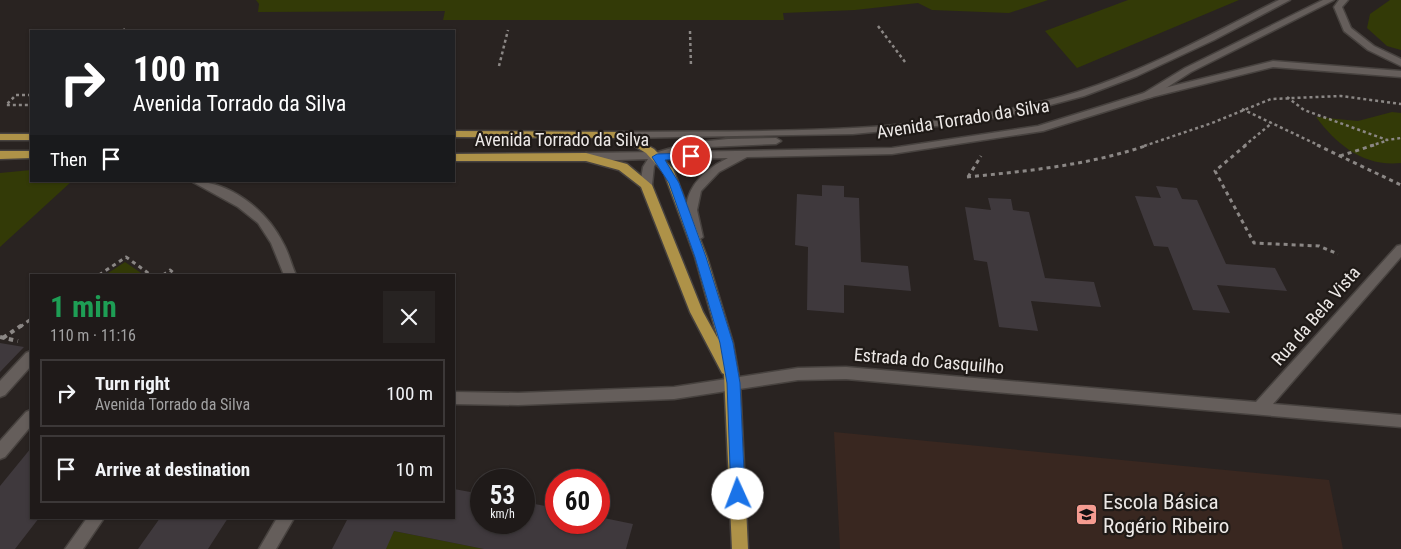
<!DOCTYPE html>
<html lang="en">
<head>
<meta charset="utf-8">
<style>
  body { margin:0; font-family:"Roboto Condensed",sans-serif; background:#272322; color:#f1f3f6; height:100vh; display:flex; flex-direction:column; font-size:19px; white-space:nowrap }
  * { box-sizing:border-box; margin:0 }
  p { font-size:16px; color:#a1a1a2 }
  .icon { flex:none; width:28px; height:28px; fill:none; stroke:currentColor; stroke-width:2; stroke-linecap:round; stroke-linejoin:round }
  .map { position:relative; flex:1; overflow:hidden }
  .drawer { position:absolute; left:30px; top:274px; width:425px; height:245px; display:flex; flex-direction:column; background:#1f1a19; border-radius:0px; box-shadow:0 1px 4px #0004,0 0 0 1px #3c3838 }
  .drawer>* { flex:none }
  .top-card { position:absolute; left:30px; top:30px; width:425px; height:152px; border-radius:0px; box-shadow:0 1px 4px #0004,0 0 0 1px #3c3838; background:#202124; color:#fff; overflow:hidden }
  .speed { position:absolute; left:470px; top:469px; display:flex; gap:10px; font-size:25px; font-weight:700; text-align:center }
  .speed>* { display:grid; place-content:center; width:65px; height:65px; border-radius:50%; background:#1f1a19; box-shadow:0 1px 4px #0004,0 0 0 1px #3c3838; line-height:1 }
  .speed small { font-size:12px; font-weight:400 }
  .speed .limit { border:8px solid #d22; background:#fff; color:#111 }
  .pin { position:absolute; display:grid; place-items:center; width:42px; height:42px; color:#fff; margin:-21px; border:2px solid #fff; border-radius:50%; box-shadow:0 1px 5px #0007 }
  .me { position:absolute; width:55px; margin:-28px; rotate:358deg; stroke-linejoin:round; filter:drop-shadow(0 0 4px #0008) }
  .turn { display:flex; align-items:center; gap:18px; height:105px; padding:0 20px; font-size:22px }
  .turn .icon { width:65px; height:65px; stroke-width:2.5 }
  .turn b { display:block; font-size:35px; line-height:42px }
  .then { display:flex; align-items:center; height:48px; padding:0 20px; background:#0003; gap:10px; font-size:19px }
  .round { display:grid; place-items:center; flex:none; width:52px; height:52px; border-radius:0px; background:#272322 }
  .headline { display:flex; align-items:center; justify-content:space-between; height:85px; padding:0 20px }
  h1 { font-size:30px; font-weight:700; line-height:38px; color:#1e9e55 }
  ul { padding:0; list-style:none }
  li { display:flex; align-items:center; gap:15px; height:68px; margin:0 10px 8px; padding:0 10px; border:2px solid #3c3838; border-radius:0px }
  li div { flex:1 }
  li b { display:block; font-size:19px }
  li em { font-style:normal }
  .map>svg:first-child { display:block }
</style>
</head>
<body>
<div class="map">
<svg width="1401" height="549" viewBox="0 0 1401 549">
  <rect width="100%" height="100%" fill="#292321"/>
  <path fill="#392720" d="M834,432L1329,480L1343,549H840Z"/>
  <path fill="#333a07" d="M256,0H1048L1009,13L932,10L918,3L855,10L783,13L784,20H443L445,11L258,12L259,4Z
    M1128,0H1239L1077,68L1045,31Z
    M1390,0H1401V50L1387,46L1367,28L1370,14Z
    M1392,112L1401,113V163C1364,167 1337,145 1316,117L1358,121Z
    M31,170V181H72L0,247V173Z
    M125,262L144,275H105Z
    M394,531L484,549H385Z"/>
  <path fill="#3f393d" d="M822,185L844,186V197L859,198L861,262L908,266L911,291L844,285V313L807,310L808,247L795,245L797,194L822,196Z
    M1156,186L1177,188L1182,199L1197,200L1226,264L1275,268L1287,291L1217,285L1230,313L1193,310L1168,247L1154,246L1135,196L1161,198Z
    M988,198L1011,199L1013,210L1029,212L1045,278L1094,282L1101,307L1031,301L1038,331L999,327L987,262L974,260L965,207L991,210Z
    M0,343L24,347L0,372Z
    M31,448V518H39L15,549H0V486Z
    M454,489L481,494V522H524V502L556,508V522H599V517L633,524L626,549H484L394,531L386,549H332L348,518H454Z
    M160,518H228L208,549H138Z"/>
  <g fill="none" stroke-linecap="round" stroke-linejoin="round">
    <defs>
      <path id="minor" d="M1339,0H1348L1342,7L1351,28L1374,46L1401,59V66L1368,50L1344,31L1334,7Z
        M1273,61L1401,71V77L1273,67L1148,98L1143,95L1144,93Z
        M191,181C229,181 266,209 283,243C289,253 291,264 296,275H284L271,243L258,223L238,207Z
        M1401,245V257L1273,404L1401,415V427L846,379L798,380L674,399L518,405L454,404V392L518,393L674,387L798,368L846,367L1256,402L1397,246Z
        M31,351V366L5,395L0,397V381L26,353Z
        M31,410V426L5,457L0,459V441L26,412Z
        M87,518H104L83,549H65Z
        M277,518H294L276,549H259Z"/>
      <path id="secondary" d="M1279,0H1290L1214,40L1137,76L1084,96L1024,112L968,123L853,134L623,138L618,135L623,132C774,130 930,137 1077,92C1147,70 1213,33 1279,0Z
        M1323,0H1334L1191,72L1152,97L1043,131L892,154L747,157L719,172L701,191L697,210L703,237L697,241C690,239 690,232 688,226C679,193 701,171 728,158L661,159L654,166L652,185L646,189L640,185L643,167L648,159L586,161L581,157L586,153L658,152L689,143L728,139L776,138L781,141L776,144L708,147L681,152L892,148L1038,126L1144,93L1185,68Z"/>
      <path id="primary" d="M454,131L623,132L654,149L673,169L707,257L733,343L740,383L748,549H732L724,374L722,373L690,312L641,187L619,170L586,161H454V154L586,153L627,164L652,185L703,312L718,339L695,257L664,173L646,153L621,138L454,137Z
        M0,134H31V140H0Z
        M0,151H31V158L0,159Z"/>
    </defs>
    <use href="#minor" stroke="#47423f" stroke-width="3"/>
    <use href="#secondary" stroke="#47423f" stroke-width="3"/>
    <use href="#primary" stroke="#47423f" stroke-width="3"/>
    <path stroke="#8b8785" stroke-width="2.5" stroke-dasharray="3 3" stroke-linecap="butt" d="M878,26L905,62
      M123,31L125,29
      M690,31L691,67
      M499,66L508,30
      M31,95H16L6,105H31
      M1287,97L1304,110L1387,140L1401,138
      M1242,109L1320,146
      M1144,146L1212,123L1271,99L1341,96L1401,104
      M1244,146L1272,123
      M1370,146L1386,141"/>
    <path stroke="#8b8785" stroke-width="3" stroke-dasharray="4 4" stroke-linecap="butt" d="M1246,145L1215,171L1254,243L1319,246L1338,254
      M1317,145L1401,185
      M1340,156L1374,145
      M967,177C1028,171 1090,165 1148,145
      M968,177L981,156
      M99,275L126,257L151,275
      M163,275L170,270L176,275
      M20,327L31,319"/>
    <path stroke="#8b8785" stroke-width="4" stroke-dasharray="4.5 4.5" stroke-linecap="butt" d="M0,337L18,341
      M3,338L22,325"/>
    <use href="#minor" fill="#655e5b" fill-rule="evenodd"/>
    <use href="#secondary" fill="#655e5b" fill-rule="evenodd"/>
    <use href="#primary" fill="#ae9248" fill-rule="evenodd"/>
  </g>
  <path fill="#1a73e8" stroke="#114b97" d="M691,153L695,154V158L665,160L679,183L706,257L733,343L740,383L745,494L743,499L738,501L733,499L731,494L727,383L720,343L695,257L669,183L652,157L657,154Z"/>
  <defs>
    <symbol id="school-square" viewBox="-11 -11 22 22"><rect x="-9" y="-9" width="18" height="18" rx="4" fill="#f59c91" stroke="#1f1a17"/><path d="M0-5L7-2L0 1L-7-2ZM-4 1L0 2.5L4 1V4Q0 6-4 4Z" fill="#111"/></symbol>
  </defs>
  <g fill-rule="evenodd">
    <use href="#school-square" x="1074" y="502" width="25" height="25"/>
  </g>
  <g text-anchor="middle" stroke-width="4.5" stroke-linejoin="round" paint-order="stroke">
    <g font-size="18" fill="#ede9e7" stroke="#1f1a17">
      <text transform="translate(963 119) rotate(-9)" y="6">Avenida Torrado da Silva</text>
      <text x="562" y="146">Avenida Torrado da Silva</text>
      <text transform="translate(1316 316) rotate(-49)" y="6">Rua da Bela Vista</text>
      <text transform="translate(929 361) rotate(5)" y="6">Estrada do Casquilho</text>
    </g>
    <g font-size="21" fill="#ede9e7" stroke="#1f1a17" text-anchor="start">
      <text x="1103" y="509">Escola Básica<tspan x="1103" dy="24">Rogério Ribeiro</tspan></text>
    </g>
  </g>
</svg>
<div class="speed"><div>53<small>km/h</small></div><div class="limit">60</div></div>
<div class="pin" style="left:691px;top:156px;background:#d93025"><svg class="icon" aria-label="arrive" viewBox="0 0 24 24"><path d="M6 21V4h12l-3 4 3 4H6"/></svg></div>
<svg class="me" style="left:738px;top:494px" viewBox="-20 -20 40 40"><circle r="19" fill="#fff"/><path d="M0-13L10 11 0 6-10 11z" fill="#1a73e8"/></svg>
<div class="top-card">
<div class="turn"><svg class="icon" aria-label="right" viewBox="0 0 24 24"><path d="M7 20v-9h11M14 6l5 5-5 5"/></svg><div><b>100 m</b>Avenida Torrado da Silva</div></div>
<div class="then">Then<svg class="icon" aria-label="arrive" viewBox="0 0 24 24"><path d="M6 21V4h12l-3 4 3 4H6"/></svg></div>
</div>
<section class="drawer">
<div class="headline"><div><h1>1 min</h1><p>110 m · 11:16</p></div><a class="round"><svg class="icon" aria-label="close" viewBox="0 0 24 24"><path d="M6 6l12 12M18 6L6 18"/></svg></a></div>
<ul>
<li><svg class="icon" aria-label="right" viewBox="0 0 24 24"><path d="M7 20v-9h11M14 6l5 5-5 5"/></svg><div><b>Turn right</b><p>Avenida Torrado da Silva</p></div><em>100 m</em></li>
<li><svg class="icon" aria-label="arrive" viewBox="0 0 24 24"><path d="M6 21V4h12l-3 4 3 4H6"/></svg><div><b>Arrive at destination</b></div><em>10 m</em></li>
</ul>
</section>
</div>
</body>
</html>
